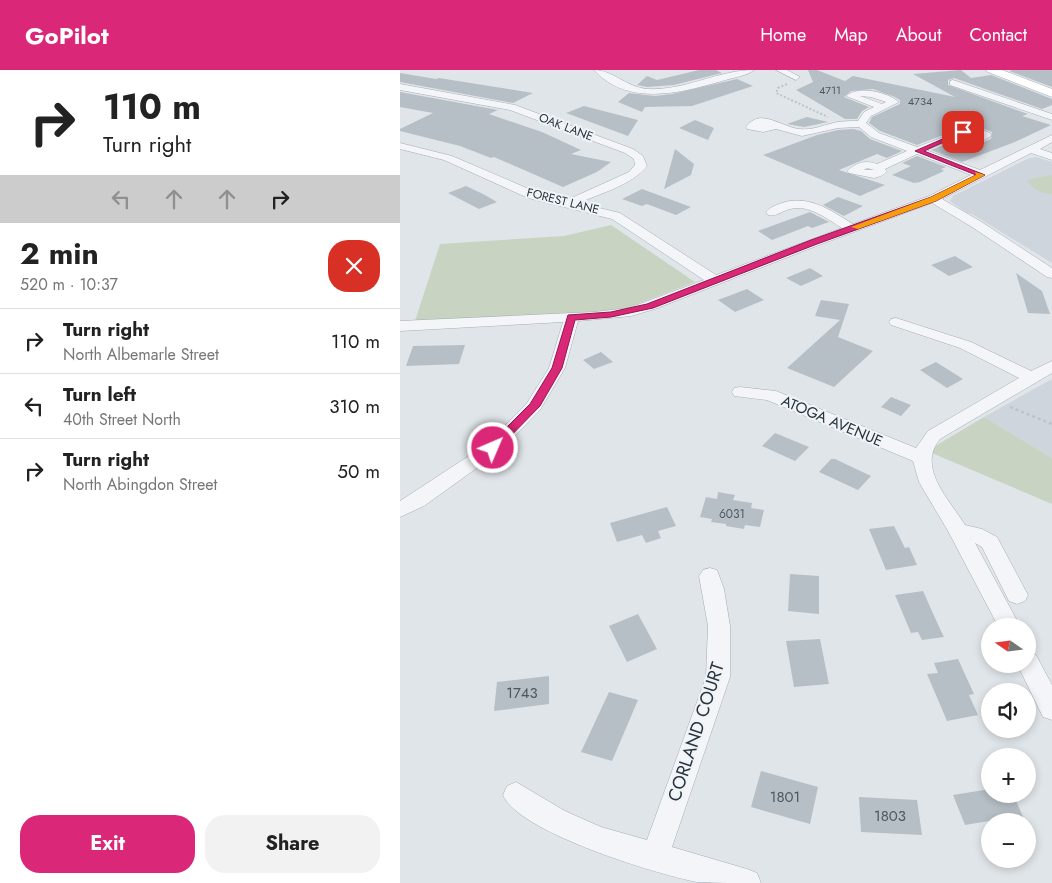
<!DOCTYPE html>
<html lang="en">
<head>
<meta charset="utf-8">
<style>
  body { margin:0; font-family:Jost,sans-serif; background:#f2f2f2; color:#222; height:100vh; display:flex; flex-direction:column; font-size:19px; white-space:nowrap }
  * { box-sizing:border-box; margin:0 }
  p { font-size:16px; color:#767676 }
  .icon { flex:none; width:28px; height:28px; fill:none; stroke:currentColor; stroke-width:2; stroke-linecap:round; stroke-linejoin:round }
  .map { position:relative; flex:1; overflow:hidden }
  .details { display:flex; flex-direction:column; background:#fff; width:400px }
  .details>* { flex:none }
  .hud { background:#fff; color:#222; overflow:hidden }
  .needle { width:32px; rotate:284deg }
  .fabs { position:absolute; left:581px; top:548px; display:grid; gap:10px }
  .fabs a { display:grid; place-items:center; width:55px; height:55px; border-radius:50%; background:#fff; box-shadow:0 2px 8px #0003; font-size:25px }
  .pin { position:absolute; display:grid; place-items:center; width:42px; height:42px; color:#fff; margin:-21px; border-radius:10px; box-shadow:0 2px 8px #0006 }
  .me { position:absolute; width:55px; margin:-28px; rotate:45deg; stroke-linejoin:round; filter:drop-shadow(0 0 4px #0008) }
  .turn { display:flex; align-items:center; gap:18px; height:105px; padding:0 20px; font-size:22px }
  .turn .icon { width:65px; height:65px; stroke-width:2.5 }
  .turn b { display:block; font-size:35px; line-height:42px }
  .lanes { display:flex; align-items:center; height:48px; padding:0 20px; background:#0003; justify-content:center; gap:25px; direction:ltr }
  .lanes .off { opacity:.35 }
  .round { display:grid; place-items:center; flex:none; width:52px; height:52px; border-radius:20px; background:#f2f2f2 }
  .summary { display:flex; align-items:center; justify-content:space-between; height:85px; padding:0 20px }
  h1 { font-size:30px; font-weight:700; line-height:38px }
  .cta { display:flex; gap:10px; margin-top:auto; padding:10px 20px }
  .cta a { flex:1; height:58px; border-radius:20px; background:#db2777; color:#fff; font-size:20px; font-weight:700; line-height:58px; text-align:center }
  .cta a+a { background:#f2f2f2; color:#222 }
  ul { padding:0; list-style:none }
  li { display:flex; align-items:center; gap:15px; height:65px; padding:0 20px; border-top:1px solid #e0e0e0 }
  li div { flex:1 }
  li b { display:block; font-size:19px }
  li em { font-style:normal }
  header { display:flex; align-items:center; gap:30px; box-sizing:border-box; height:70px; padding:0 25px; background:#db2777; color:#fff }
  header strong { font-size:24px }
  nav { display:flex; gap:28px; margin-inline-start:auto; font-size:18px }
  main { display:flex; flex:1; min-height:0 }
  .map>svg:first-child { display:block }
</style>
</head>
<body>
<header>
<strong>GoPilot</strong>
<nav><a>Home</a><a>Map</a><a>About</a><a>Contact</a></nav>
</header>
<main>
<section class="details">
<div class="hud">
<div class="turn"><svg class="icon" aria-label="right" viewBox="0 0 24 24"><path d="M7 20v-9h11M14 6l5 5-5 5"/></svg><div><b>110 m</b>Turn right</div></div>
<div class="lanes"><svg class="icon off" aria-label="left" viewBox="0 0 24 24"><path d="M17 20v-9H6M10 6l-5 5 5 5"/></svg><svg class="icon off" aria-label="ahead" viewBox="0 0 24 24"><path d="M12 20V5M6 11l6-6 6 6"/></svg><svg class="icon off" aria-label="ahead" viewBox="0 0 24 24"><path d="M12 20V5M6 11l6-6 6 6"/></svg><svg class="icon" aria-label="right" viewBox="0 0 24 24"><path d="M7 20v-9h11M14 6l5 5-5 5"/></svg></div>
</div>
<div class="summary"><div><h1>2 min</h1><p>520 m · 10:37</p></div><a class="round" style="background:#d93025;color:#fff"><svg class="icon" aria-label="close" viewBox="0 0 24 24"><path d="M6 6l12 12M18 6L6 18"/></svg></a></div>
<ul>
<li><svg class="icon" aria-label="right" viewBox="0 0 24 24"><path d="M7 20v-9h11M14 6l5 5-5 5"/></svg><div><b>Turn right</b><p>North Albemarle Street</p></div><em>110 m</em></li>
<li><svg class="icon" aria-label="left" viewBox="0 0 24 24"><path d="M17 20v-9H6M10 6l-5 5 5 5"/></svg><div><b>Turn left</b><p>40th Street North</p></div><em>310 m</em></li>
<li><svg class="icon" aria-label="right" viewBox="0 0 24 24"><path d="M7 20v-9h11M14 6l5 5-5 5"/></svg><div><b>Turn right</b><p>North Abingdon Street</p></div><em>50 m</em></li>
</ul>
<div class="cta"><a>Exit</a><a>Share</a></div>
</section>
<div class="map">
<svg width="652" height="813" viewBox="0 0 652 813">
  <rect width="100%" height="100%" fill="#e0e5e9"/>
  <path fill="#ced5dc" d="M636,87L652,92V193L572,144L567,143L550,131L553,126L627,89Z
    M652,309V388L584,347Z"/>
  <path fill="#c8d4c1" d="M652,105V124C640,123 633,120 627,110Z
    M211,155L295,212L219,241L15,251L40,174L164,166Z
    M584,347L652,388V434L527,381Z"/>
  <path fill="#b7bfc6" d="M299,0H316L322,3L274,15L247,17L237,15L247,6L257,10Z
    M408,0H417L445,11L453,6L555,27L513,4L561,0L571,8L591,5L652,29V35L642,39L554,8L548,10V15L628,44L622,46L651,55L615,72L562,92L531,80L554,71L568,75H576L591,69L592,62L572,54L517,75L480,61L469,53L472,47L500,34V30L495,27L473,19L451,21L444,27L469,37L462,41L457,49H445L396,20L413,12Z
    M613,0H652V17L609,1Z
    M0,3L36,9L39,8L133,23L113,33L0,12Z
    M337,9L353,16L292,36L245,37L242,42L218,32L229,23L255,26L272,24Z
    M0,22L98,40L89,44L142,62L181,80L171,84L211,92L197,102L163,117L94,87L91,88L60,76L0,61V59L33,43L0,37Z
    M184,36L238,50L228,66L166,43Z
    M407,47L428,52L404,57L387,54Z
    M295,50L314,58L308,70L279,58Z
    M453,59L461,61L470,69L502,81L487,88L477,84L439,100L485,115L460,126L363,85L417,65L438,60Z
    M275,79L294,94L291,105L264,119Z
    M517,86L546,97L541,99L544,101L520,112L514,113L492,105L511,96L502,93Z
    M66,116L83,124L97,132L79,139L48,123Z
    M242,119L291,137L276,145L247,134L242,136L222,129Z
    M438,127L463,136L444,146L423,135Z
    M410,142L429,152L412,158L408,156L372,170L358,161Z
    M555,186L573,197L549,206L531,195Z
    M410,198L423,206L401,216L386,208Z
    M616,203L642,221L650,244L628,243Z
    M347,219L364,230L335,242L318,230Z
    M421,230L449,234L438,267L473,281L434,317L387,298L440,250L415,246Z
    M65,275L59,294L6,296L13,276Z
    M201,282L213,292L194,299L183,290Z
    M536,292L563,309L547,318L520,300Z
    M491,327L511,335L501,346L481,337Z
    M375,363L409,377L395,391L362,376Z
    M431,389H435L471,406L458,420L419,402Z
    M318,422L335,425L333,430L352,433L351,438L364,440L360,457L345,455L344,459L326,456V454L311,452L312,449L300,447L306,427L317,429Z
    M267,437L276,456L258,461L261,468L246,473L242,465L217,472L210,453Z
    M494,456L505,478L509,477L517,495L486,500L469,459Z
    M390,504L419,506V544L388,541Z
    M523,521L540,559L544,567L522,570L518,562L511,563L495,525Z
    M238,544L257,579L227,592L209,556Z
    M420,569L429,614L394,617L386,571Z
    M558,589L574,624L569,625L578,645L547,651L527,604L538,603L534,593Z
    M149,606V634L94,641L97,612Z
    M209,622L238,630L212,691L181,682Z
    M361,701L418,717L410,754L351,737Z
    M590,719V724H613L624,749L589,751L565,755L553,725Z
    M459,727L517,730L522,765L461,762Z"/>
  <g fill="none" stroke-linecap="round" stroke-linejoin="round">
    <defs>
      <path id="minor" d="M194,0C213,0 226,17 247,19C285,21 318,0 354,0C347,6 331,8 322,11C280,23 228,37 194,0Z
        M376,0H387L400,7L396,10Z
        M553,10L652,44V50L550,15V11Z
        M0,14L115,35L233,79L243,86L247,96C232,115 201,123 179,133L220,143L316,205L442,158C427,149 409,134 390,139C382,141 376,147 368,145L366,142C369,138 374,136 379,134C407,123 430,140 453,154L529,126L571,105L517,84L485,99L487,101C484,105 479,107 474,108L449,103L447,101C457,92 465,90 477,94L507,81L471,67L459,57L438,58L402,66L376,59L363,62L347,59L346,57C360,37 381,57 399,59C412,61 426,54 438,52C444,51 451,51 458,51L464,42L474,37L446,26C459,15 487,22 499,32L471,46L466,53L479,63L517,77L573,56L590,63L591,65L590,67C573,75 571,76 554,69L526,80L580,100L652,65V72L640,79L652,83V90L631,83L542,129L580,151L652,198V208L647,207L572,157L532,133L419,175L255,239L231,246L178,251L165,298L140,340L99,382L24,436L0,447V431L87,374L127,333L149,298L163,252L0,261V251L194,242L229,238L304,210L212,149L128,128L44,90L0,79V73L52,86L136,122L167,130L229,102L235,95L234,89L225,83L110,40L0,20ZM460,26L471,27L486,32L482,34ZM573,63L578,65L570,68L564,66ZM467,98L474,100H464Z
        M496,248L571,272L631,301L652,291V303L540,369C516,398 550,430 565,455L582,459L597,467L628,525L625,531L617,534L609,531L582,477L575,473L620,556H598L548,461L519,412L513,391L367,330L334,326L332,322L334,318L340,317L376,321L516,378L528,361L619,308L560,278L491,255L489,252L491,249Z
        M310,498L317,500L324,519L330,556V607L272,777L347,799L357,803L361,813C342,813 315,813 297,812C256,804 118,762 103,725L107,716L116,712L165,741L201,757L247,770L306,607L308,556L299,506L303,500Z
        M628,582L636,585L652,615V650L643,647L617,594H628Z"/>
      <path id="major" d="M586,0H602L652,19V27L588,2Z"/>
    </defs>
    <use href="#minor" stroke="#a5adb3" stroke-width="1"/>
    <use href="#major" stroke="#9fabb6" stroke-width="1"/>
    <path stroke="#bec3c8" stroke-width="2" stroke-dasharray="2 2" stroke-linecap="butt" d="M387,14L378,18L376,23L428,47"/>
    <path stroke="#bec3c8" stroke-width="2.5" stroke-dasharray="3 3" stroke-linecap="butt" d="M610,337L652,354"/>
    <use href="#minor" fill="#f3f5f8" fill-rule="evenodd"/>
    <use href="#major" fill="#fff" fill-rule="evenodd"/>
  </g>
  <path fill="#db2777" stroke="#8e194d" d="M561,61L566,62L524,81L585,105L536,131L417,174L253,238L211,247L175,250L162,298L140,336L97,380H89L87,378L89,375L130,334L152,298L168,245L211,242L247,234L411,170L531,127L576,105L515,81Z"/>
  <path fill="#f59e0b" d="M575,102L585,105L536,131L458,159L451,157L531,127L576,105Z"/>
  <g text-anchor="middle" stroke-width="4" stroke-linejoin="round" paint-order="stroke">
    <g font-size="11" fill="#4c5862">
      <text x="430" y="24">4711</text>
      <text x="520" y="35">4734</text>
    </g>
    <g font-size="12" fill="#283541" stroke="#f0f4f7">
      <text transform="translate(166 57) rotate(21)" y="4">OAK LANE</text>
      <text transform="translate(163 131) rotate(14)" y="4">FOREST LANE</text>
    </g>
    <g font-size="12" fill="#4c5862">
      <text x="332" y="448">6031</text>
    </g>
    <g font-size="15" fill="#283541" stroke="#f0f4f7">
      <text transform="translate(432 351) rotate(23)" y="5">ATOGA AVENUE</text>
    </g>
    <g font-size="15" fill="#4c5862">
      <text x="122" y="628">1743</text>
      <text x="385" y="732">1801</text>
      <text x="490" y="751">1803</text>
    </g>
    <g font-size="18" fill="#283541" stroke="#f0f4f7">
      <text transform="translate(296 662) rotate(-72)" y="6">CORLAND COURT</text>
    </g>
  </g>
</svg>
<div class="fabs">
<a><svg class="needle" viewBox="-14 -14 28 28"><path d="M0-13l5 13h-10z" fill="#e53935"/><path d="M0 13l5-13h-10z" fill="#767676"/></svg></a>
<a><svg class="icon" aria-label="sound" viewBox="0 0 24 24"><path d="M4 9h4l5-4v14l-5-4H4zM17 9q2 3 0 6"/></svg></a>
<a>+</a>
<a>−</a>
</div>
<div class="pin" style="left:563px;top:62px;background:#d93025"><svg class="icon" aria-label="arrive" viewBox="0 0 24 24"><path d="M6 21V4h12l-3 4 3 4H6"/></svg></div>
<svg class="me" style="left:93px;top:378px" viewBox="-20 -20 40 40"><circle r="17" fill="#db2777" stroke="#fff" stroke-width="3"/><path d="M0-11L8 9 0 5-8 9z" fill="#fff"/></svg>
</div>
</main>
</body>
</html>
